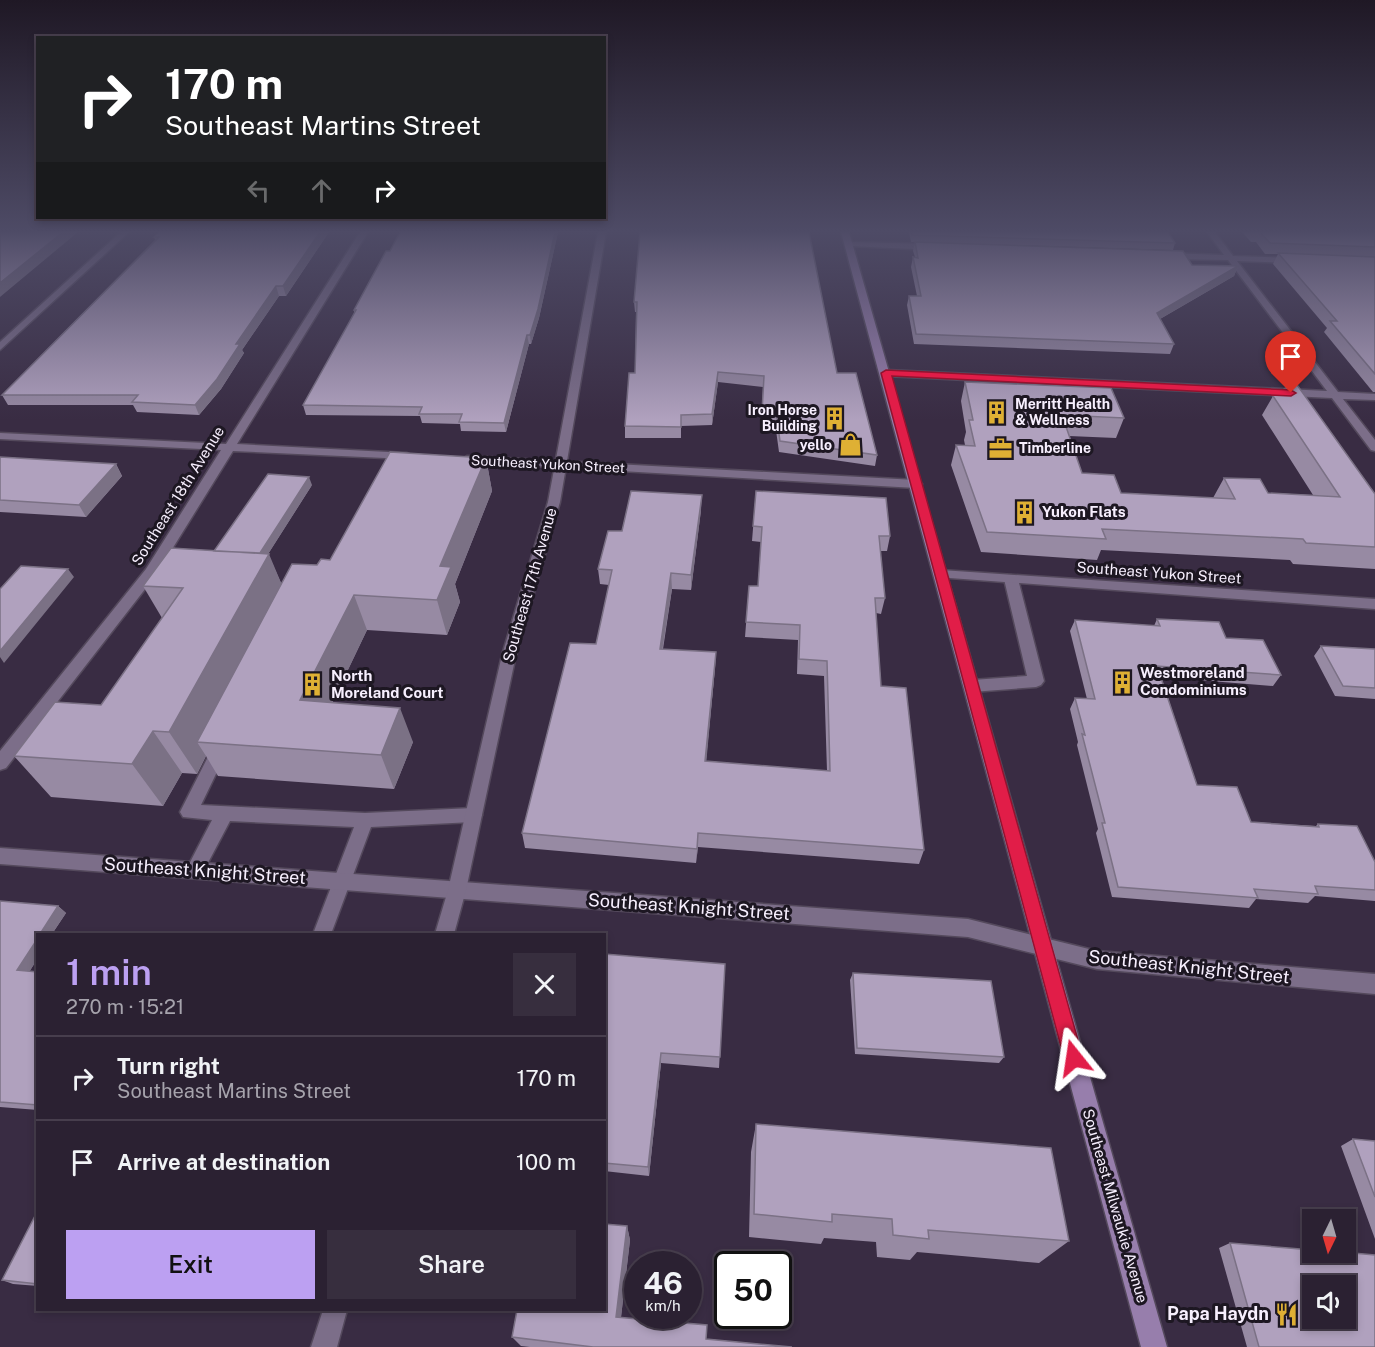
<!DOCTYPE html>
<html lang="en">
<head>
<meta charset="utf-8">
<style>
  body { margin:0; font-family:"Public Sans",sans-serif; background:#372e3e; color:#f1f3f6; height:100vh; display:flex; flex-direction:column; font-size:22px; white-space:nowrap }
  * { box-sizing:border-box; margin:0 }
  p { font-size:20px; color:#a6a3ac }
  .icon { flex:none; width:33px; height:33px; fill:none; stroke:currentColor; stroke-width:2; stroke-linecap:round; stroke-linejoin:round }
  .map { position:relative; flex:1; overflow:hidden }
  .sheet { position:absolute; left:36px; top:933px; width:570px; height:378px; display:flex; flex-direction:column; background:#2b2132; border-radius:0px; box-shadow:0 3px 9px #0003,0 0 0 2px #473e4d }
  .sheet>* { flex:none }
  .hud { position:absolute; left:36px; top:36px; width:570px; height:183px; border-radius:0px; box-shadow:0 3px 9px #0003,0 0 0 2px #473e4d; background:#202124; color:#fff; overflow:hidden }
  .needle { width:39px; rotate:185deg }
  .tools { position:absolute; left:1302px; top:1209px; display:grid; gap:12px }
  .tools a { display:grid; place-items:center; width:54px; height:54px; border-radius:0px; background:#2b2132; box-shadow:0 3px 9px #0003,0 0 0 2px #473e4d; font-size:30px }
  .speed { position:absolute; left:624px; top:1251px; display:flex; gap:12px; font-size:30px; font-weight:700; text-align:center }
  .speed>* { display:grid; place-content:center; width:78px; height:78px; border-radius:50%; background:#2b2132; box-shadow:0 3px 9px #0003,0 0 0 2px #473e4d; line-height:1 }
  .speed small { font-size:15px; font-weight:400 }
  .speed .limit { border:3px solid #111; border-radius:9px; background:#fff; color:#111 }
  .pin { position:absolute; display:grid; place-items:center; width:51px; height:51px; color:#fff; margin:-62px -26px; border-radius:50% 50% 50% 0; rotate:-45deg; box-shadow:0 0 6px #0007 }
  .pin .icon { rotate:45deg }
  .me { position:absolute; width:66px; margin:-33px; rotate:345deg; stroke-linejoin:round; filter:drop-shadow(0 0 4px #0008) }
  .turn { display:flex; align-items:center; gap:21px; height:126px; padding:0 30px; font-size:27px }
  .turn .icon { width:78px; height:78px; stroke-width:2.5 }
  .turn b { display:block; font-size:42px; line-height:51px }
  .lanes { display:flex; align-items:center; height:57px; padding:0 30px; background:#0003; justify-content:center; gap:30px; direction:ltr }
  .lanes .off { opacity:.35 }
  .round { display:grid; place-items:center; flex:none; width:63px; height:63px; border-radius:0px; background:#372e3e }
  .overview { display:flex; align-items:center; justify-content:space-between; height:102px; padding:0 30px }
  h1 { font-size:36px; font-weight:600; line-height:45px; color:#bca0f2 }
  .action { display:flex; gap:12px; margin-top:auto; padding:12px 30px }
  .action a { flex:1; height:69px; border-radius:0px; background:#bca0f2; color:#111; font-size:24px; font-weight:600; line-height:69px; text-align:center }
  .action a+a { background:#372e3e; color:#f1f3f6 }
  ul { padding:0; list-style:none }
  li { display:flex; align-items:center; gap:18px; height:84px; padding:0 30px; border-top:2px solid #473e4d }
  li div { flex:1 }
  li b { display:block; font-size:22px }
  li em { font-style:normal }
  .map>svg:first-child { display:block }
</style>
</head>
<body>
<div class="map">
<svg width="1375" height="1347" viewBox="0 0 1375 1347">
  <rect width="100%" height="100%" fill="#392c43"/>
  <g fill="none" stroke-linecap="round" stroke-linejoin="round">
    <defs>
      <path id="service" d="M1011,575L1018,579L1044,681L1041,685L1036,687L972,692L967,690L964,686L967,682L972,680L1027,676L1004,579Z
        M221,741L227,743L229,747L201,805L365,813L473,808L479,810L482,815L479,820L473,822L371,827L331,934H313L354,827L230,821L201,876L195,878L189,876L186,870L212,820L183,817L180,812L215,743Z"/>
      <path id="minor" d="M121,232H129L0,350V342Z
        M360,232H368L237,444L407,453L413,456L407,459L233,451L156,575L6,768L0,770V751L146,569L221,450L0,439V433L226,444Z
        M1207,232H1215L1233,256L1297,258L1298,260L1294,263L1237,261L1338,392L1375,394V400L1343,399L1375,440V451L1371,450L1332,398L886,376L881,373L886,370L1327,391L1228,260L1168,259L1164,256L1168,253L1224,255Z
        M846,242L934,244L938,247L934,250L849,246H846Z
        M467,456L916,480L922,484L916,488L463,462L461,460Z
        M941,570L1375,599V609L936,577L934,574Z
        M0,848L968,919L1097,951L1375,974V994L1097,969L968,937L0,864Z"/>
      <path id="tertiary" d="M598,232H606L560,502L516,655L466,890L454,934H435L448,890L502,655L548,502Z
        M323,1310H347L337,1347H311Z"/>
      <path id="secondary" d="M841,232H849L1167,1347H1141Z"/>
    </defs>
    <use href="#service" stroke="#54495c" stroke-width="3"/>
    <use href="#minor" stroke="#54495c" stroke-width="3"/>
    <use href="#tertiary" stroke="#54495c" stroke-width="3"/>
    <use href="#secondary" stroke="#54495c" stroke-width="3"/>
    <use href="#service" fill="#7c6e89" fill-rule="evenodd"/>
    <use href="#minor" fill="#7c6e89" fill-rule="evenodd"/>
    <use href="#tertiary" fill="#7c6e89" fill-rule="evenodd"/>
    <use href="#secondary" fill="#977eac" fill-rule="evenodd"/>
  </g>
  <path fill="#978aa3" d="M159,232H329L286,296H279L242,350L244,353L221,389L199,415L137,412L133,405H8L2,395L155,240L154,237Z
    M400,232H558L539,318L531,344H529L506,432L461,431L460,424L422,423L420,416L306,415L303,405L354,314V310L390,251Z
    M640,232L837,373L877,455L875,466L779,452L775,423H761L763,387L718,382L712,425L681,426V438H625V426L635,373L636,312H635L634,302Z
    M909,232H1168L1175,243L1173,250L982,244L1192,265L1238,266L1234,276L1160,319L1174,344L1170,354L914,344L907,305L909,296H917L911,267L913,257H915L913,251L915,242H911Z
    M1242,232H1375V392H1373L1324,332L1327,328L1273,264L1278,254H1265L1256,242H1251Z
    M965,382L1124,418L1116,438L1069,436L1082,473L1121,493L1213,498L1224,478L1268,493L1313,495L1262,415L1273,396L1375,494V569L1293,564L1290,560L1101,550L1097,560L981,552L951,465L956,445H965L964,440L966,432L961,401Z
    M0,457L116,464L122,476L86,517L0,512Z
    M486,458L492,491L455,584L460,602L447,635L367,630L332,703L413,742L394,789L218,776L206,756L197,774L182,773L163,806L51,797L14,756L101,705L162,618L143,586L215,551L312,485L268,554L281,583L330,560Z
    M756,491L890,536L887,551H880L885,598L881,614L876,613L881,686L924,850L919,864L698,847L696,863L525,848L522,833L596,644L609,585L600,584L598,569L622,531L701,510L691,590L672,589L663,649L716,652L715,668L706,761L827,771L824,676L797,674L798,640L745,637L749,586H758L761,542L752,541Z
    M1157,619L1226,638L1281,675L1273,686L1161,677L1197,785L1251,822L1316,826L1318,824L1375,862V901L1315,896L1308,903L1256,899L1249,908L1112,897L1096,833L1098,829L1077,745L1078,742L1070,709L1075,698L1087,699L1070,631L1075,620L1154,626Z
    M1321,646L1375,649V699L1335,696L1314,656Z
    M0,901L58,906L66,913L52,934H38V958L29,972H38V1110L0,1107Z
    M604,954L725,964L719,1068L661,1063L649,1176L604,1171Z
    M853,973L1004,1057L999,1063L855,1054L850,980Z
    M756,1124L1069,1241L1039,1263L917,1252L910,1260L877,1257L876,1242L824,1238L821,1244L749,1237L751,1152Z
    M1353,1139L1375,1141V1239L1341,1146Z
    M38,1210V1286L13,1284L2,1280Z
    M627,1226L630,1240L621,1317L706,1339L792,1347H530L521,1346L512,1337Z
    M1230,1243L1375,1347H1247L1219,1248Z"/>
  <path fill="#7b7185" d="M63,232H78L0,297V283Z
    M320,232H329L286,296L283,286Z
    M555,232H558L539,318L531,344L530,335Z
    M1238,266L1234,276L1153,323L1157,313Z
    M276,286L279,296L242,350L244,353L221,389L199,415L195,405Z
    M527,335L529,344L506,432L504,423Z
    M718,372V382L712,425V414Z
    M486,458L492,491L455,584L460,602L447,635L437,600L440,566Z
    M116,464L122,476L86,517L79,505Z
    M309,477L312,485L251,581L247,572Z
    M702,495L701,510L691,590V575Z
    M269,554L287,597L197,742L206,756L197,774L169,732Z
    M68,569L74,577L4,663L0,657V651Z
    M671,573L672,589L660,664V649Z
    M354,595L367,630L317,735L300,700Z
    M716,652L715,668L705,776V761Z
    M400,708L413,742L394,789L381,755Z
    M153,731L182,773L163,806L132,764Z
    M698,833V847L696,863L697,849Z
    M58,906L66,913L52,934H40Z
    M38,938V958L26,977L17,970Z
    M661,1053V1063L649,1176L648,1167Z
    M627,1226L630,1240L620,1326L616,1317Z"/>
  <path fill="#b0a1be" stroke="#7b7185" stroke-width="1.5" fill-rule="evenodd" d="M0,232H63L0,283Z
    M159,232H320L283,286H276L236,344H240L217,379L195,405L132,402L138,395H2L159,237H154Z
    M400,232H555L538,309L530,335H527L504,423L459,422L462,414H419L422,407L303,405L356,310H354L386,251H390Z
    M640,232H809L837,373H856L877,455L780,441L776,412H762L764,376L718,372L712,414L681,415V427L625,426L629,373H635L637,302H634Z
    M912,232H1168L1175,243L912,235Z
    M1255,232H1375V247L1270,243L1260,232Z
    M915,242L1183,251L1192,265L1238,266L1157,313L1174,344L916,334L909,296H921L913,257L918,258Z
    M1278,253L1375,257V374L1330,321H1337Z
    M965,382L1111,388L1124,418L1062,415L1082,473L1114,475L1121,493L1235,499L1224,478L1260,479L1268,493L1340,497L1273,396L1295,382L1375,494V547L1306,543L1303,539L1102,529L1106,539L987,532L956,445L975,446L969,420H973Z
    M390,452L486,458L440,566L451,567L437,600L354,595L300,700L400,708L381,755L197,742L292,564L317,565L321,559L330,560Z
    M0,457L116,464L79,505L0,500Z
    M268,474L309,477L260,553L214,551Z
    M631,491L702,495L691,575L671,573L660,649L716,652L705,761L830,771L827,661L799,659L800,625L746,622L749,586H758L762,527L753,526L756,491L886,498L890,536H879L885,598H875L881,686L906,688L924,850L698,833L697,849L522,833L570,643L596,644L612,570L598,569L608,531H622Z
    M171,548L269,554L169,732L153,731L132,764L14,756L55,702L101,705L183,588L143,586Z
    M21,566L68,569L0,651V589Z
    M1157,619L1219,622L1226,638L1263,640L1281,675L1157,666L1197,785L1237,787L1251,822L1319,827L1318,824L1357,826L1375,862V890L1315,886L1318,894L1254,889L1258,898L1118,887L1102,823H1105L1082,734L1085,735L1075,698L1095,699L1075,620L1160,626Z
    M1321,646L1375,649V688L1343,686Z
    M0,901L58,906L40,934H38V938L17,970L38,972V1105L0,1102Z
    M604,954L725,964L720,1057L661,1053L648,1167L604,1163Z
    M853,973L991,981L1004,1057L857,1048Z
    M756,1124L1051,1148L1069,1241L928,1230L929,1239L893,1235L892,1219L832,1214V1222L754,1214Z
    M1353,1139L1375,1141V1197Z
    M38,1210V1284L2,1280Z
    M604,1224L627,1226L616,1317L707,1325L706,1339L792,1347H593L512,1337L517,1310H604Z
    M1230,1243L1312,1250V1252H1342L1375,1255V1347H1259ZM1312,1286H1346V1318H1312Z"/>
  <linearGradient id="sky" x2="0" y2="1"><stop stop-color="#1f1825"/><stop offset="0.55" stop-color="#4e4b66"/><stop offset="1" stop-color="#4e4b66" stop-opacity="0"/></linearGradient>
  <rect width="1375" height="420" fill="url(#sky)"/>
  <path fill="#e11d48" stroke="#92132f" stroke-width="1.5" d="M886,370L1291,390L1296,393L1291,396L892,376L1083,1058L1080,1065L1074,1068L1067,1065L1064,1058L881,373Z"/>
  <defs>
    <symbol id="building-bare" viewBox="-9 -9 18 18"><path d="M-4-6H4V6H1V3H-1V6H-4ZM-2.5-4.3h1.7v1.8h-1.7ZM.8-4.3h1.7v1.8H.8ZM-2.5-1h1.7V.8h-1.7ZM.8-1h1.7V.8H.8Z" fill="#dfb034" stroke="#1d1722" stroke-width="2.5" paint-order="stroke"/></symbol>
    <symbol id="shop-bare" viewBox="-9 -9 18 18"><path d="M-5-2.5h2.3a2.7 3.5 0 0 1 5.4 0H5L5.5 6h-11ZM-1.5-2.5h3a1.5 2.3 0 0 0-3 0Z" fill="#dfb034" stroke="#1d1722" stroke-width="2.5" paint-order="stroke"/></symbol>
    <symbol id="office-bare" viewBox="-9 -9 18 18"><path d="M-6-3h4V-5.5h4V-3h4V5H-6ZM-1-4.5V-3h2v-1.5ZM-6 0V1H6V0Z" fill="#dfb034" stroke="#1d1722" stroke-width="2.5" paint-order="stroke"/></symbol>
    <symbol id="restaurant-bare" viewBox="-9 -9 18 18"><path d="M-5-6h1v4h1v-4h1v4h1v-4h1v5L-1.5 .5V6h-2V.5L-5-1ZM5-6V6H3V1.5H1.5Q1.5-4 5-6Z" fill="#dfb034" stroke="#1d1722" stroke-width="2.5" paint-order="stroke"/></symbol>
  </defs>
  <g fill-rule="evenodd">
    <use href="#building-bare" x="980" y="396" width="33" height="33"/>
    <use href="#building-bare" x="818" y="402" width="33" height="33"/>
    <use href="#shop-bare" x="834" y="428" width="33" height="33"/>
    <use href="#office-bare" x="984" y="432" width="33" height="33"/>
    <use href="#building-bare" x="1008" y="496" width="33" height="33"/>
    <use href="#building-bare" x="1106" y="666" width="33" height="33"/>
    <use href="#building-bare" x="296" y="668" width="33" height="33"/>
    <use href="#restaurant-bare" x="1270" y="1298" width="33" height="33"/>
  </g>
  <g text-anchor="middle" stroke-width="6" stroke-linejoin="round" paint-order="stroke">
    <g font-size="14" font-weight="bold" fill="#f7effe" stroke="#1d1722" text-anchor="start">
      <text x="1015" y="409">Merritt Health<tspan x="1015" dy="16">&amp; Wellness</tspan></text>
      <text x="817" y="415" text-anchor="end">Iron Horse<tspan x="817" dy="16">Building</tspan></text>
      <text x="832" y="450" text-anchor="end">yello</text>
      <text x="1019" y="453">Timberline</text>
    </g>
    <g font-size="14" fill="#f7effe" stroke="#1d1722">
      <text transform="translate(548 464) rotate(3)" y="5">Southeast Yukon Street</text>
    </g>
    <g font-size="15" fill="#f7effe" stroke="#1d1722">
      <text transform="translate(178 496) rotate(-58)" y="5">Southeast 18th Avenue</text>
      <text transform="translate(1159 573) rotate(4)" y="5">Southeast Yukon Street</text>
      <text transform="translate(530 585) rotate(-74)" y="5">Southeast 17th Avenue</text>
      <text transform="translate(1115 1206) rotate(74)" y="5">Southeast Milwaukie Avenue</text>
    </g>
    <g font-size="15" font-weight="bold" fill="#f7effe" stroke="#1d1722" text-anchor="start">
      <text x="1042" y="517">Yukon Flats</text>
      <text x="1140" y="678">Westmoreland<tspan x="1140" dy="17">Condominiums</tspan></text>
      <text x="331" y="681">North<tspan x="331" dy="17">Moreland Court</tspan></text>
    </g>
    <g font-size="18" fill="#f7effe" stroke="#1d1722">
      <text transform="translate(205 871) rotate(4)" y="6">Southeast Knight Street</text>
      <text transform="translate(689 907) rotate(4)" y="6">Southeast Knight Street</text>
      <text transform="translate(1189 967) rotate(6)" y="6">Southeast Knight Street</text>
    </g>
    <g font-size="18" font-weight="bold" fill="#f7effe" stroke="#1d1722" text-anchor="end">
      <text x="1269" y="1320">Papa Haydn</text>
    </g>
  </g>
</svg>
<div class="tools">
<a><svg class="needle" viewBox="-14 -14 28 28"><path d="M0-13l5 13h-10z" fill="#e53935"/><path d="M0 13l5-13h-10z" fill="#a6a3ac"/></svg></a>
<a><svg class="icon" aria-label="sound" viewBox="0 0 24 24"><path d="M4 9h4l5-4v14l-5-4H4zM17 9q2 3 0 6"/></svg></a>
</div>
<div class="speed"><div>46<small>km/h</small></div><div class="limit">50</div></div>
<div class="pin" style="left:1291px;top:393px;background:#d93025"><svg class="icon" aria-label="arrive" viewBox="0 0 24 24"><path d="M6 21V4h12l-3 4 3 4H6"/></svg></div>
<svg class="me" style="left:1074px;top:1058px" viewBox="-20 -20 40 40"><path d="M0-17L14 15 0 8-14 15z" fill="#e11d48" stroke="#fff" stroke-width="4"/></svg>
<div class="hud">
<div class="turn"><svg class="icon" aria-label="right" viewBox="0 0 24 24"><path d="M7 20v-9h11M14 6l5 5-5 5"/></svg><div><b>170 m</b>Southeast Martins Street</div></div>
<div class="lanes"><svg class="icon off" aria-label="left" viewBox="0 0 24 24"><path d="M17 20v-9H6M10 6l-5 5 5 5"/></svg><svg class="icon off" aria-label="ahead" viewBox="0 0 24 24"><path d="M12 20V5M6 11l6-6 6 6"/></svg><svg class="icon" aria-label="right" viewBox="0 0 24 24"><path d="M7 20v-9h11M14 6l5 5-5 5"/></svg></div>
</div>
<section class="sheet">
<div class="overview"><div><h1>1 min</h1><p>270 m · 15:21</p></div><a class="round"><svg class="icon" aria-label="close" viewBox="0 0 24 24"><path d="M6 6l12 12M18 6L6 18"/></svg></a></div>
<ul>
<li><svg class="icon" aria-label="right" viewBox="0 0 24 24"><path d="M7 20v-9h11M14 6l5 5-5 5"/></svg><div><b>Turn right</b><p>Southeast Martins Street</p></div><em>170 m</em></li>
<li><svg class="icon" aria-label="arrive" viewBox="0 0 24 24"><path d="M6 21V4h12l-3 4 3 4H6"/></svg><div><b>Arrive at destination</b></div><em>100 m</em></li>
</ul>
<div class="action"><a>Exit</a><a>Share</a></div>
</section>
</div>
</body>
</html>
